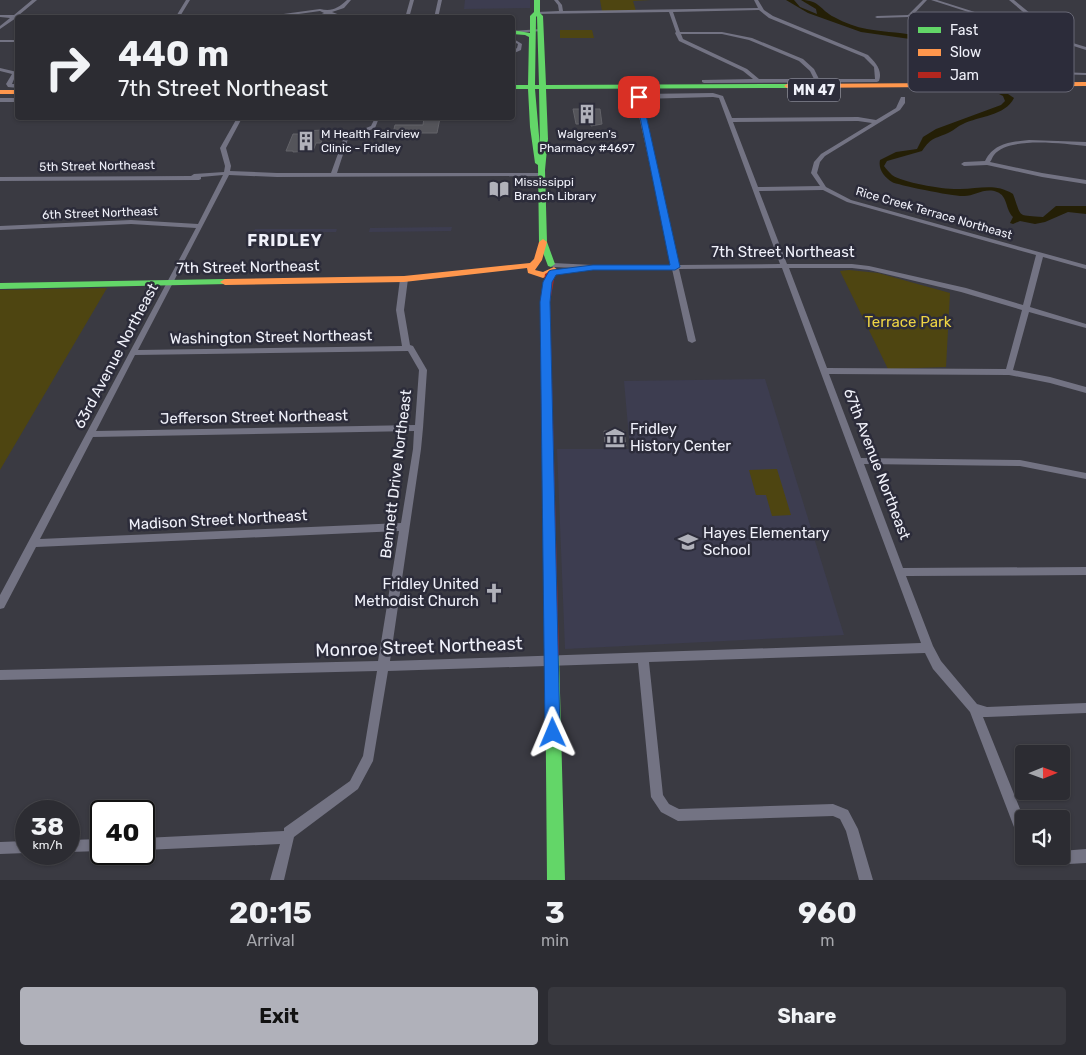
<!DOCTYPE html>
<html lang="en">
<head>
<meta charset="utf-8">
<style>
  body { margin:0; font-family:Rubik,sans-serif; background:#38383e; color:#f1f3f6; height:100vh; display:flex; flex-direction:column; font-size:19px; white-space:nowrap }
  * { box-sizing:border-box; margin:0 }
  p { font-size:16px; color:#a6a7ac }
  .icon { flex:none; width:28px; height:28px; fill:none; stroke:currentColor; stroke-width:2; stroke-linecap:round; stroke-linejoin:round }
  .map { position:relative; height:880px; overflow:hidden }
  .panel { display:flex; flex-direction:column; background:#2c2c32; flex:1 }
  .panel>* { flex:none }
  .banner { position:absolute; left:15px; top:15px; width:500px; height:105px; border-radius:5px; box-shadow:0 1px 4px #0004,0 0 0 1px #48484d; background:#2c2c32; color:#f1f3f6; overflow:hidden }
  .needle { width:32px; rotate:89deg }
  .tools { position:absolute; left:1015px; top:745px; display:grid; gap:10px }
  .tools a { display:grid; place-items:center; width:55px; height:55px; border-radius:5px; background:#2c2c32; box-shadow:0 1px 4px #0004,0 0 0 1px #48484d; font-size:25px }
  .speed { position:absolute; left:15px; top:800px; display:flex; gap:10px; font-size:25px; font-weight:700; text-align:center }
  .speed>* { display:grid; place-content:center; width:65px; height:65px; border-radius:50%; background:#2c2c32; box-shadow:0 1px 4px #0004,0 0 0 1px #48484d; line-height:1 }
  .speed small { font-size:12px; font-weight:400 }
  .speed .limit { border:2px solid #111; border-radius:8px; background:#fff; color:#111 }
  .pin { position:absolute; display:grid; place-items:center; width:42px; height:42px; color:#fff; margin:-21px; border-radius:10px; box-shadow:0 2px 8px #0006 }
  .me { position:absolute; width:55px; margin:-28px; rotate:359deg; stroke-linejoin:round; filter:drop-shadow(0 0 4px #0008) }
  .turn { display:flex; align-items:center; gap:18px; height:105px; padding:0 20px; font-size:22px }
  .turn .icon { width:65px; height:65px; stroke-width:2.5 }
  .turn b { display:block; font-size:35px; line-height:42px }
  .eta { display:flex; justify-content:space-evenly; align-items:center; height:85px; text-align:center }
  .eta b { font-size:30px; font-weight:700; line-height:35px }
  .button { display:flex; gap:10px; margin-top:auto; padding:10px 20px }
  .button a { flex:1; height:58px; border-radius:5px; background:#b0b1ba; color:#111; font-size:20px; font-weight:700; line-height:58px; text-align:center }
  .button a+a { background:#38383e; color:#f1f3f6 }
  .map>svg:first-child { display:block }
</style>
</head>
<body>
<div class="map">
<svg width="1086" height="880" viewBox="0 0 1086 880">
  <rect width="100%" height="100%" fill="#3a3a42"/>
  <path fill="#3d3d50" d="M465,0H530V8L464,9Z
    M452,227L451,231L369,232L370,228Z
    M255,229H337L336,232L253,233Z
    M765,379L844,635L565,649L557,449H630L624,381Z"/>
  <path fill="#4e4511" d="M600,0H651L633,1L636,11H602Z
    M560,30H592L594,38H560Z
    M849,270L878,273L950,293L946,367L888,369L840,271Z
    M107,288L0,470V290Z
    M777,469L791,515L772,516L766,495H756L749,470Z"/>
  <path fill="#241f06" d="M786,0H794L800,7L817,14L816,9L801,0C820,0 820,10 834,17C845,23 856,27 867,29C890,34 943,32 956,55H950L947,59L991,67L992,69L990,72L1002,82H989L974,68L961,66L959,68C951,67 943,63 936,58L942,54V51L924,41L861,32L808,13Z
    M999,94H1008L1014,98C1005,116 979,116 963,124C958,126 954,130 950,132C936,139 932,136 922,151L887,161L884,166C886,169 889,172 892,175C903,183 946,190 960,189C980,189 995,183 1013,194C1022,218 1016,215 1043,217L1056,206H1086V214L1068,212L1045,222L1035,224L1020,221L1013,224L1010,223L1013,217C1005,209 1008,196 997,192C985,187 975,196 964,196C956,197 897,185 892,182C884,177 878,169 880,160L896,152L917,149L923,137L936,129L1001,105L1005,101L1003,96Z"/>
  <path fill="#54545a" stroke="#626268" d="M573,109H600L602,124L591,126V124H576Z
    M424,118H440L437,133H393L395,125H423Z
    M325,130L324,134L329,136L322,139L321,143H316L313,151L293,152V151H286L293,134H299L300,131Z
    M604,431H624L626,446H605Z"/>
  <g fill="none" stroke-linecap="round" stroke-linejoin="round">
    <path fill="#737383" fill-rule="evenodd" d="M32,0H37L19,15L101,18H16L0,29V26L10,18L0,17V15H14Z
      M186,0H190L179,18H175Z
      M347,0H351L344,8L332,12L348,18C341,18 336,15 330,14C324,14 318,18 312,18L324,13L320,11L270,18H254L320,9C332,12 338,8 347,0Z
      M410,0H414L409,18H405Z
      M438,0H442L438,18H434Z
      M554,0H558L562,5L563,11L758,8L754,0H758L764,10L773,16L868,55C875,62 883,70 879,81L877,82L704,83L702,82V80L753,79L743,71L679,41L675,33L676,32L669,12L535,14L537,12L559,11L558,5ZM759,10L769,18L864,57L874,67L875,79H819L814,69L803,59L752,38L722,32H680L673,12ZM681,34H722L749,40L799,61L810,71L814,79H759L747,69L683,39Z
      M923,0H927L912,16L1020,53L1058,72L1086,73V75L1055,74L1016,55L909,17L877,18L875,17L877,16L908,15Z
      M931,0H937L1053,37L1009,0H1014L1063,40L1086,47V50Z
      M458,17H503L505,18H456Z
      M541,29L543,31L512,33V31Z
      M512,38L522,44L521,50L512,54V51L517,48L518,44L512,41Z
      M0,40H18V42H0Z
      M0,68L17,72L12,84H18V88L8,87L6,84L12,74L0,71Z
      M713,93L723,96L732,118L858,117L876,120L896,108L901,97H905V103L900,110L825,156L820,162L817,173L826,187L851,200L1086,265V269L1043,257L1030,307L1086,324V328L1029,312L1013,370L1050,377L1086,387V393L1050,383L1009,375L829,374L861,458L1020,460L1086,473V479L1020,466L864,464L903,568L1086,567V575L906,576L933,646L941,661L977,704L987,707L1086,703V713L987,717H983L1024,819V841L1019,840L970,712L933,669L925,653L649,662L663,795L669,804L679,809L833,804L848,810L858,829L873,880H859L846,831L840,819L833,816L678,821L661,812L651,797L638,663L388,671L373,761L358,789L294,837L284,880H270L280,844L144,850V838L284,831V828L350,781L363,756L377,671L0,680V670L378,661L399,531L36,547L4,608L0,609V595L196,228L131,224L0,230V226L131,220L198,224L223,175L201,177V179L199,180L0,181V177L191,176L194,174L224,172L225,166L220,148L237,118H242L226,148L231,166L230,171L277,173H331L344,137L371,126L375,118H379L375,128L348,139L337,173H543V175L541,176L277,177L229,175L138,350L402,346L396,310L400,279L401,277H407L408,279L404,310L410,345L413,346L427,370L423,428L421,449L390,661L921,643L782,268L679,269L696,341L692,343L688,341L672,269H593L553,267L550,265L553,263L593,265H672L635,98L641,94ZM713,97L719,98L780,264L678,265L641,99ZM858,121L872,123L821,154L814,162L811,173L820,186L758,187L733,122ZM823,190L847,202L1036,255L1023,305L966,288L869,266L852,264H787L759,191ZM789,268H852L869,270L961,292L1022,310L1006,369L827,368ZM408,351L419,370L415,425L96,431L135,355ZM414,431L413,449L401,523L40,539L93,437Z
      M0,98H18V102H0Z
      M1029,140L1086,142V146C1064,144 1009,136 994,155C992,157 992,160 990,162L1042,173L1086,180V184L1042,177L987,165L964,166L961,164L964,162L985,161C994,143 1010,142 1029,140Z
      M101,839V851L69,852V840Z
      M26,841V853L0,854V842Z
      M1086,849V863L1033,866L1028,864L1026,856H1061V851Z"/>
    <path fill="#63d668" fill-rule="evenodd" d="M534,0H540V13L543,16L546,85L787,84L790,86L787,88L546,89L548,139L545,170L547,242L555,264L551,267L548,266L539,242L538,165L535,163L530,127L528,89H512V85H528L529,37L525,35L512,34V30L530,33V16L534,12ZM537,16L539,85H535L536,17ZM535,89H539L540,147Z
      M225,279L230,282L228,284L0,289V283Z
      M552,649L557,651L559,655L565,880H547L545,655L547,651Z"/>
    <path fill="#ff974d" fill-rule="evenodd" d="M1086,82V86L787,88L784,86L787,84Z
      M0,90H18V94H0Z
      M543,239L547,242L542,260L535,270L543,272L554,267L558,270L543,278L528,273L527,268L404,282L225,285L220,282L225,279L404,276L530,263L534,259L539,242Z"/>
    <path fill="#b3261e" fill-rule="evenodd" d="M550,271L555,274L550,302L559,655L557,659L552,661L547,659L545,655L540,302L545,274Z"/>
  </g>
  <path fill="#1a73e8" stroke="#114b97" d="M639,95L642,97L680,267L675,270H593L556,275L552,282L550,302L560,733L558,739L553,741L547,739L545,733L540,302L543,282L549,271L552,270L593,265H670L636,97Z"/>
  <defs>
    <symbol id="building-bare" viewBox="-9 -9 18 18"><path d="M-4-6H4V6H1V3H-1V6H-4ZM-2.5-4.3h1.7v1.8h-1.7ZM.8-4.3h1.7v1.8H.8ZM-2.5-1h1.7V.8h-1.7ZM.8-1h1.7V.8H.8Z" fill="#b0b1ba" stroke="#2c2c3a" stroke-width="2.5" paint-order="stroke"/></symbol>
    <symbol id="library-bare" viewBox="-9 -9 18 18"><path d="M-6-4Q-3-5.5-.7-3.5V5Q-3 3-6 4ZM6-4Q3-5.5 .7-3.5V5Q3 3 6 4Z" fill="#b0b1ba" stroke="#2c2c3a" stroke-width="2.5" paint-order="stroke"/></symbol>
    <symbol id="museum-bare" viewBox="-9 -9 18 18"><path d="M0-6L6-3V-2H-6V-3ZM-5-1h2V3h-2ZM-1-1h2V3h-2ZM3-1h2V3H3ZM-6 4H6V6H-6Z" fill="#b0b1ba" stroke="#2c2c3a" stroke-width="2.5" paint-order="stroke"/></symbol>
    <symbol id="school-bare" viewBox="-9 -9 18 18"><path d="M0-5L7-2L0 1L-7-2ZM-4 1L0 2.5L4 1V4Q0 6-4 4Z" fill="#b0b1ba" stroke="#2c2c3a" stroke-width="2.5" paint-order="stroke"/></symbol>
    <symbol id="church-bare" viewBox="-9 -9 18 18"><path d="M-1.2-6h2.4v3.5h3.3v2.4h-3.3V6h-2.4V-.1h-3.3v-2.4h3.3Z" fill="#b0b1ba" stroke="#2c2c3a" stroke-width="2.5" paint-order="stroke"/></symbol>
  </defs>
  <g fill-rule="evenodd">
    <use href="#building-bare" x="573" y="100" width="28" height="28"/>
    <use href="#building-bare" x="292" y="127" width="28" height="28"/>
    <use href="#library-bare" x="485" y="175" width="28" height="28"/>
    <use href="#museum-bare" x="601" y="424" width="28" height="28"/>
    <use href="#school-bare" x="674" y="528" width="28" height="28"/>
    <use href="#church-bare" x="480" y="579" width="28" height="28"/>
  </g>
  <g text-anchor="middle" stroke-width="5" stroke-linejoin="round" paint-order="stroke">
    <g font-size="12" fill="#f0f1fa" stroke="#2c2c3a" text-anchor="start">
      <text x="321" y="138">M Health Fairview<tspan x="321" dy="14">Clinic - Fridley</tspan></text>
      <text x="587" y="138" text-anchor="middle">Walgreen's<tspan x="587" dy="14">Pharmacy #4697</tspan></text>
      <text x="514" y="186">Mississippi<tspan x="514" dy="14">Branch Library</tspan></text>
    </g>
    <g font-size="12" fill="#f0f1fa" stroke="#2c2c3a">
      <text transform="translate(97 166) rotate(-1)" y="4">5th Street Northeast</text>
      <text transform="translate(100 213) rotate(-2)" y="4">6th Street Northeast</text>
      <text transform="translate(934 213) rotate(16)" y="4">Rice Creek Terrace Northeast</text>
    </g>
    <rect fill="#2c2c3a" stroke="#b5b6c0" stroke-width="1" x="788" y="78.5" width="52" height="23" rx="4"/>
    <g font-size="14" font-weight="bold" fill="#f0f1fa">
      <text x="814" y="95">MN 47</text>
    </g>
    <g font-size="15" fill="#f0f1fa" stroke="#2c2c3a">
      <text x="783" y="257">7th Street Northeast</text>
      <text transform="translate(248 267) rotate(-1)" y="5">7th Street Northeast</text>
      <text transform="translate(271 337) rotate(-1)" y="5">Washington Street Northeast</text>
      <text transform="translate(116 356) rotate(-62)" y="5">63rd Avenue Northeast</text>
      <text transform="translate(254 417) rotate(-1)" y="5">Jefferson Street Northeast</text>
      <text transform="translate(877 464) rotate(69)" y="5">67th Avenue Northeast</text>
      <text transform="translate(396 474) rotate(-83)" y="5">Bennett Drive Northeast</text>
      <text transform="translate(218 520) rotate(-3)" y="5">Madison Street Northeast</text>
    </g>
    <g font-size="15" fill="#edd344" stroke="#2c2c3a">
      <text x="908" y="327">Terrace Park</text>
    </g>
    <g font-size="15" fill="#f0f1fa" stroke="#2c2c3a" text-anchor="start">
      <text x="630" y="434">Fridley<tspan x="630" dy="17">History Center</tspan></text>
      <text x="703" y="538">Hayes Elementary<tspan x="703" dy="17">School</tspan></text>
      <text x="479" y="589" text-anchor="end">Fridley United<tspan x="479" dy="17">Methodist Church</tspan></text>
    </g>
    <g font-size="16" font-weight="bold" letter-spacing="1" fill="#f0f1fa" stroke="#2c2c3a">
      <text x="285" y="246">FRIDLEY</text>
    </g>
    <g font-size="18" fill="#f0f1fa" stroke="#2c2c3a">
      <text transform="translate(419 647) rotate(-2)" y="6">Monroe Street Northeast</text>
    </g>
  </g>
  <rect x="908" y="12" width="166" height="80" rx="8" fill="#2c2c3a" stroke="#676774" stroke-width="1"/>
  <rect x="918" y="27" width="23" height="6" fill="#63d668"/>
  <rect x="918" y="49" width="23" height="7" fill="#ff974d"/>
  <rect x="918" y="72" width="23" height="6" fill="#b3261e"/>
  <g font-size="14" fill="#f0f1fa">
    <text x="950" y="35">Fast</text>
    <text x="950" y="57">Slow</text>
    <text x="950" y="80">Jam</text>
  </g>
</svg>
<div class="tools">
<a><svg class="needle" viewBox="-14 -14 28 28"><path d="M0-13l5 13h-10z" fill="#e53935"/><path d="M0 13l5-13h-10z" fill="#a6a7ac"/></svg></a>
<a><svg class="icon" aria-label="sound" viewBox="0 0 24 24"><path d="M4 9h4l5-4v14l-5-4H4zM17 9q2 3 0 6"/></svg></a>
</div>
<div class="speed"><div>38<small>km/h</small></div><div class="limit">40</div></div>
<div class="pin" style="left:639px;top:97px;background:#d93025"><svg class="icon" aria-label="arrive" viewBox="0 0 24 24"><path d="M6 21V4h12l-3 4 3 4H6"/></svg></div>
<svg class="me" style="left:553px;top:733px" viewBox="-20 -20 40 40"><path d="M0-17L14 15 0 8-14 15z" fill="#1a73e8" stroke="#fff" stroke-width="4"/></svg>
<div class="banner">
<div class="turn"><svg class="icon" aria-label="right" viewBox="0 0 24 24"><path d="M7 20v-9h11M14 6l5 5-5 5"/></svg><div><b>440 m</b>7th Street Northeast</div></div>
</div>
</div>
<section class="panel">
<div class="eta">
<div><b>20:15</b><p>Arrival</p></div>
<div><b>3</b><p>min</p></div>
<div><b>960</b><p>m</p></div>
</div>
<div class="button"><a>Exit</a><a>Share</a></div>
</section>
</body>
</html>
